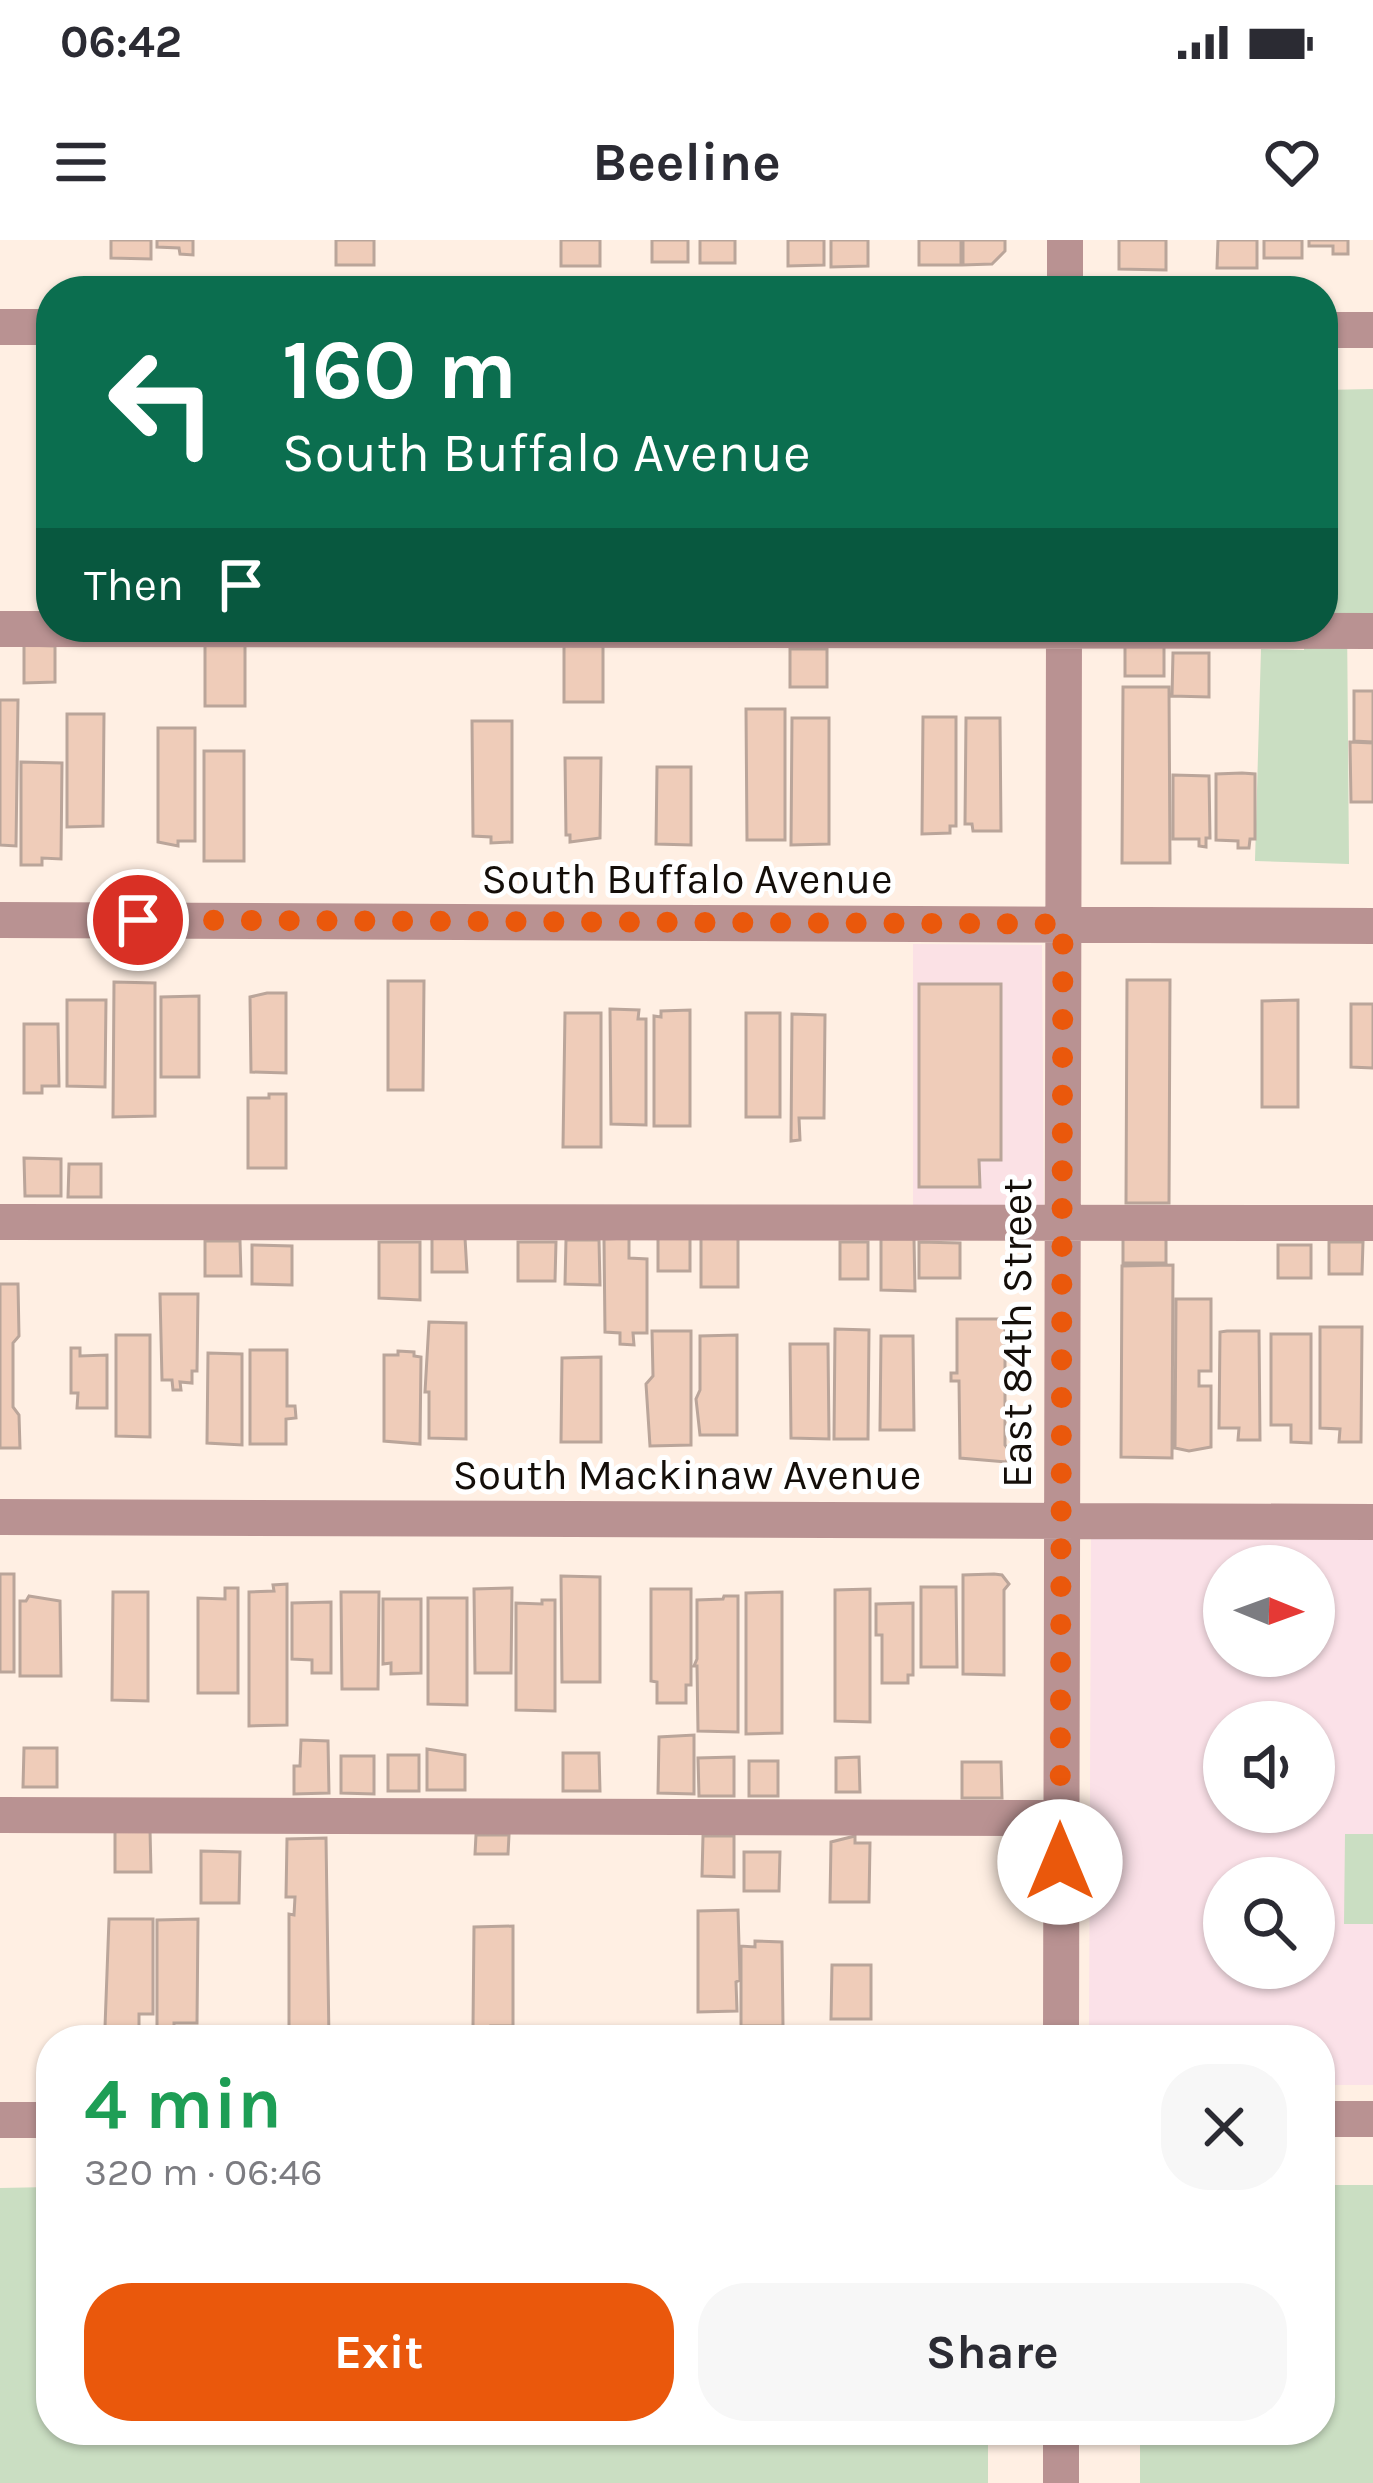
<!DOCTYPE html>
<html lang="en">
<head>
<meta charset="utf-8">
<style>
  body { margin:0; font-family:Karla,sans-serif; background:#f7f7f7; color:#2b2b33; height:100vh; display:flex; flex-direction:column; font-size:45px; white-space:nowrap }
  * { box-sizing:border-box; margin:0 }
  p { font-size:39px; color:#7c7c81 }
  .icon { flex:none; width:66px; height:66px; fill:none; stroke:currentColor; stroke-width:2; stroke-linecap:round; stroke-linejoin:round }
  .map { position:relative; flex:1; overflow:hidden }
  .details { position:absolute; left:36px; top:1785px; width:1299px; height:420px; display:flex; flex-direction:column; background:#fff; border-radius:48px; box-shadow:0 3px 9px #0004 }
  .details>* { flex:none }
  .banner { position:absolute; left:36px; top:36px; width:1302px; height:366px; border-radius:48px; box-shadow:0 3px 9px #0004; background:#0b6e4f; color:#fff; overflow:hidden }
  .needle { width:78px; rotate:91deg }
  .tools { position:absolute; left:1203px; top:1305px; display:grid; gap:24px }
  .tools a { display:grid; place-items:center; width:132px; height:132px; border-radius:50%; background:#fff; box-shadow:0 3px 9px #0004; font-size:60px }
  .pin { position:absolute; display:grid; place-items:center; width:102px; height:102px; color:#fff; margin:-51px; border:6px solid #fff; border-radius:50%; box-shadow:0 3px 12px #0007 }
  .me { position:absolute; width:132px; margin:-66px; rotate:0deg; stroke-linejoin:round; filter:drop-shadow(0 0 9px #0008) }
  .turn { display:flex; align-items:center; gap:42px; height:252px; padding:0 48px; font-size:54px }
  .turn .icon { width:156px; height:156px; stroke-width:2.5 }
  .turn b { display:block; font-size:84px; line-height:102px }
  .then { display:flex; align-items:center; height:114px; padding:0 48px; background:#0003; gap:24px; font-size:45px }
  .round { display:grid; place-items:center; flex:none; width:126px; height:126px; border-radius:48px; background:#f7f7f7 }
  .head { display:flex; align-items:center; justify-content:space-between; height:204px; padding:0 48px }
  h1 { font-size:72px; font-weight:700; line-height:90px; color:#1e9e55 }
  .action { display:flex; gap:24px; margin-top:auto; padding:24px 48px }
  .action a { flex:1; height:138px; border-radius:48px; background:#ea580c; color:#fff; font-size:48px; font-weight:700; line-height:138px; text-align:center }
  .action a+a { background:#f7f7f7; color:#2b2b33 }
  .status { display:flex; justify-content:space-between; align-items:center; height:84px; padding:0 60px; background:#fff; direction:ltr }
  .status svg { height:33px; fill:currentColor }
  header { display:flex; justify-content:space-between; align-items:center; height:156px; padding:0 48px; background:#fff; font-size:54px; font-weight:700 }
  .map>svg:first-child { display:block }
</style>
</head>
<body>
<div class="status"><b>06:42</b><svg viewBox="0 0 49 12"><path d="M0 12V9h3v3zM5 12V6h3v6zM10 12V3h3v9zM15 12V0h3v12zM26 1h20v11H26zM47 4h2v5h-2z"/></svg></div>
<header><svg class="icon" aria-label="menu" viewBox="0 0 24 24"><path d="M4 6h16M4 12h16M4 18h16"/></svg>Beeline<svg class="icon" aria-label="heart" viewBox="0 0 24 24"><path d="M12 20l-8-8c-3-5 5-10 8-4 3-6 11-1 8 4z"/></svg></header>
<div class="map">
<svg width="1373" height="2243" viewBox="0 0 1373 2243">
  <rect width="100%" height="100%" fill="#ffefe3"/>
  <path fill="#fbe1e5" d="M913,704L1042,705L1044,982L913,983Z"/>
  <path fill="#fbe1e8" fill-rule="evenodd" d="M1091,1299L1373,1300V1845H1320V1800H1089ZM1224,1326H1314V1416H1224ZM1224,1482H1314V1572H1224ZM1224,1638H1314V1728H1224Z"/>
  <path fill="#cadec2" d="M1373,149V376L1347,377L1349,624L1255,621L1261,409L1304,410L1305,387H1323V150Z
    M1345,1594H1373V1684H1344Z
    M1320,1945H1373V2243H1140V2190H1320Z
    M51,1947V2190H988V2243H0V1948Z"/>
  <path fill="#efccb9" stroke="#baa59a" stroke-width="3" d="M111,0H151V19L111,18Z
    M157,0H193V15L180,14L179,8L157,7Z
    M336,0H374V25H336Z
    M561,0H600V26H561Z
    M652,0H688V22H652Z
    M700,0H735V23H700Z
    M788,0H824V25L788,26Z
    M831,0H868V26L831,27Z
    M919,0H961V25H919Z
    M963,0H1005V11L992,24L963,25Z
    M1119,0H1166V30L1119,29Z
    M1218,0H1257V28H1217Z
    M1264,0H1302V18H1264Z
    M1309,0H1348V14H1333V6H1309Z
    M205,400H245V466H205Z
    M603,401V462H564V402Z
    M1125,403H1164V436H1125Z
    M24,405L55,406V442L24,443Z
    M790,409H827V447H790Z
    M1173,413H1209V457L1172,456Z
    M1123,447H1169L1170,623H1122Z
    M1354,451H1373V502L1354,501Z
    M0,460H18L16,606L0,605Z
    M746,469H785V600H747Z
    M67,474H104L103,586L67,587Z
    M923,477H956V586H950V593L922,594Z
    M792,478H829V604L791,605Z
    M966,478H1000L1001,591H973L972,584H965Z
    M472,481H512V602L491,603V597L473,596Z
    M158,488H195V601H178V606L158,602Z
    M1350,502L1373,503V562H1351Z
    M204,511H244V621H204Z
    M565,518H601L600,598L570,602V595H566Z
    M21,522L62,523L61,619L42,618V625H21Z
    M657,527H691V605L656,604Z
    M1242,533L1255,534V599H1250L1249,608H1238V601L1216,600V534Z
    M1173,535L1209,536L1210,598H1206V607L1199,606V599H1173Z
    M1127,740H1170L1169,963H1126Z
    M388,741H424L423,850H388Z
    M114,742L155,743V876L113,877Z
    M919,744H1001V920H979L980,947H919Z
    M267,753H286V833L251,832L250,757Z
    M199,756V837H161V757Z
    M67,760H106L105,847L67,846Z
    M1298,760V867H1262V761Z
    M1351,764H1373V828L1351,827Z
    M610,769L639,770L638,779H646V885L611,884Z
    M690,770V886H654V776L661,777V771Z
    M565,773H601V907H563Z
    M746,773H780V877H746Z
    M792,774L825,775L824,878H799L800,900L791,901Z
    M24,784H58L59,846H42V853H24Z
    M269,854H286V928H248V858H269Z
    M24,918L61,919V956H25Z
    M69,924H101V957H68Z
    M701,995H738V1047H701Z
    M658,997H690V1031H658Z
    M1123,997H1166V1023H1123Z
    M432,998H465L467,1032H432Z
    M629,998V1018L647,1019V1093H633L634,1105L620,1104V1093L605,1092L604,999Z
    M881,999H914L915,1051L881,1050Z
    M566,1000H599L600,1045L565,1044Z
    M205,1001H240L241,1036H205Z
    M379,1002H420V1060L379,1058Z
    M518,1002H556L555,1041H518Z
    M840,1002H868V1039H840Z
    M919,1002L960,1003V1038H919Z
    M1329,1002H1363L1362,1034H1329Z
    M252,1005L292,1006V1045L252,1044Z
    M1278,1005H1311V1038H1278Z
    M1173,1025L1172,1218L1121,1217L1122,1026Z
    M0,1044H18L19,1096L13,1103V1167L19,1175L20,1208H0Z
    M160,1054H198L197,1131H192V1143L180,1142L181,1150H173L172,1140H162Z
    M1176,1059H1211V1131H1199V1146H1211V1207L1189,1211L1175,1208Z
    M957,1079H1005V1205L1011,1213L1006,1222L960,1218L959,1141H951V1133H957Z
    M429,1082L466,1083V1199L429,1198V1152H425Z
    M1320,1087H1362L1361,1202H1339L1340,1189L1320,1188Z
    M835,1089L869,1090L868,1199H834Z
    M652,1091H691V1205L650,1206L646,1144L653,1136Z
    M1227,1091H1259L1260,1200H1238L1239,1188H1219L1220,1092Z
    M1271,1094H1311V1203L1291,1202V1185H1271Z
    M116,1095H150V1197L116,1196Z
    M737,1095V1195H700L696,1159L700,1150V1096Z
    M881,1096H913L914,1190H880Z
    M790,1104H828L829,1199L791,1198Z
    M71,1108H80V1116L107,1115V1168H77L78,1153H71Z
    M250,1110H287V1166H295L296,1178L286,1179V1204H250Z
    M398,1111L414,1112V1116L421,1117L420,1204L384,1201V1115H398Z
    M208,1113L242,1114V1205L207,1203Z
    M601,1117V1202H561L562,1118Z
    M0,1334H14V1432H0Z
    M994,1334L1002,1335L1009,1344L1004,1350V1435L963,1434V1335Z
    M561,1336L600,1337V1442H562Z
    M287,1344V1485L249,1486V1352L274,1351L273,1345Z
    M921,1347H956L957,1427H921Z
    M225,1348H238V1453H198V1358L225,1359Z
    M512,1348L511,1433H475L474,1349Z
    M651,1349H691V1445H686V1463H657V1442L651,1441Z
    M870,1349V1482L835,1481V1350Z
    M113,1352H148V1461L112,1460Z
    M341,1352H379L378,1449H342Z
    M782,1352V1493L746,1494V1353Z
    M29,1356L60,1361L61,1436H20V1361H26Z
    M724,1356H738V1492L698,1491L697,1426H694L697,1419V1360L723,1359Z
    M428,1358H467V1465L428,1464Z
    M383,1359H421V1433L391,1434V1423L383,1424Z
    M542,1360H555V1471L516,1470V1363L542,1364Z
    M331,1362V1433H312V1420L292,1419V1363Z
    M913,1363V1435H908V1443H882V1395H876V1364Z
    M694,1495V1554L658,1553L659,1497Z
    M301,1500L328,1501L329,1553L294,1554V1526H300Z
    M24,1508H57V1547H23Z
    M427,1509L465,1515V1550H427Z
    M563,1513H599L600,1551H563Z
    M388,1515H419V1551H388Z
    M341,1516H374V1554L341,1553Z
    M734,1517V1556H699L698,1518Z
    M859,1517L860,1552H836V1518Z
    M749,1521H778V1556H749Z
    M962,1522H1001L1002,1558H962Z
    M115,1590H150L151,1632H115Z
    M476,1595H509L508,1614H475Z
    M703,1596H734V1637L702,1636Z
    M855,1596V1603H870L869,1662H830L831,1602Z
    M326,1598L329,1800H289V1674L294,1675L295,1657H286L287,1599Z
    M201,1611L240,1612L239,1663H201Z
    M744,1612H780L779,1651H744Z
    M738,1670L740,1740L736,1742L737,1771L698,1772V1671Z
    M109,1679H153V1774H139V1787H105Z
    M198,1679L197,1783H174V1791H157V1680Z
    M513,1686V1786H491L492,1793H477V1787H473L474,1687Z
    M755,1701L782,1702L783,1786H741V1706L755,1707Z
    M832,1725H871V1779H831Z"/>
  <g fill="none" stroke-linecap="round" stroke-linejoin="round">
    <path stroke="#b99292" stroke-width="36" d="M1065,51V0
      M0,87H51
      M1323,90H1373
      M0,389L1373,391
      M0,680L1373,686
      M0,982L1373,983
      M0,1277L1373,1282
      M0,1575L1060,1578
      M1061,1800L1064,387
      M1320,1879H1373
      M0,1880H51
      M1061,2190V2243"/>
  </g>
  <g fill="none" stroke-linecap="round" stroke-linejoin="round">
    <path stroke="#ea580c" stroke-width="21" stroke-dasharray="0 37.8" d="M138,680L1063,684L1060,1622"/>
  </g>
  <g text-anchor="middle" stroke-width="10" stroke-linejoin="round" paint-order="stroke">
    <g font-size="42" fill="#140e09" stroke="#fff">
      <text x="687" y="653">South Buffalo Avenue</text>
      <text transform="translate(1016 1093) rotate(-90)" y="15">East 84th Street</text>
      <text x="687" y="1249">South Mackinaw Avenue</text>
    </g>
  </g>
</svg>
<div class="tools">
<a><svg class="needle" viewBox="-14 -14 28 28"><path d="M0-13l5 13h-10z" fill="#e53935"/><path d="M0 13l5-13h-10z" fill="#7c7c81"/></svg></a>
<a><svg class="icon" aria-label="sound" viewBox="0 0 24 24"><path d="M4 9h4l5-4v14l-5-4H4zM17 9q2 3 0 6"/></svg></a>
<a><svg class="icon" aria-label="search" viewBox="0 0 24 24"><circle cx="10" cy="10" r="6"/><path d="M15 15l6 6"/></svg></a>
</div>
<div class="pin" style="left:138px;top:680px;background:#d93025"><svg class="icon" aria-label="arrive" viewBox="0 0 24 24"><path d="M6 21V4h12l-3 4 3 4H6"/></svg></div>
<svg class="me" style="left:1060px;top:1622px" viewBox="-20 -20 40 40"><circle r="19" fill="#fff"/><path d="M0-13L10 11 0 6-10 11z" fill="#ea580c"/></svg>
<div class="banner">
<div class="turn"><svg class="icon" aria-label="left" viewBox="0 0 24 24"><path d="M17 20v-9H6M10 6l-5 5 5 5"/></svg><div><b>160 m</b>South Buffalo Avenue</div></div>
<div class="then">Then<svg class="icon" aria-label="arrive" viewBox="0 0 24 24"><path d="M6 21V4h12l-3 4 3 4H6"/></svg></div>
</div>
<section class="details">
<div class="head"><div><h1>4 min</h1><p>320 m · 06:46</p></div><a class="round"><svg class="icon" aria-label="close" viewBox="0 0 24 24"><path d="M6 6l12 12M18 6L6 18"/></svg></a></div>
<div class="action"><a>Exit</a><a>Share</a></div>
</section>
</div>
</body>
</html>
